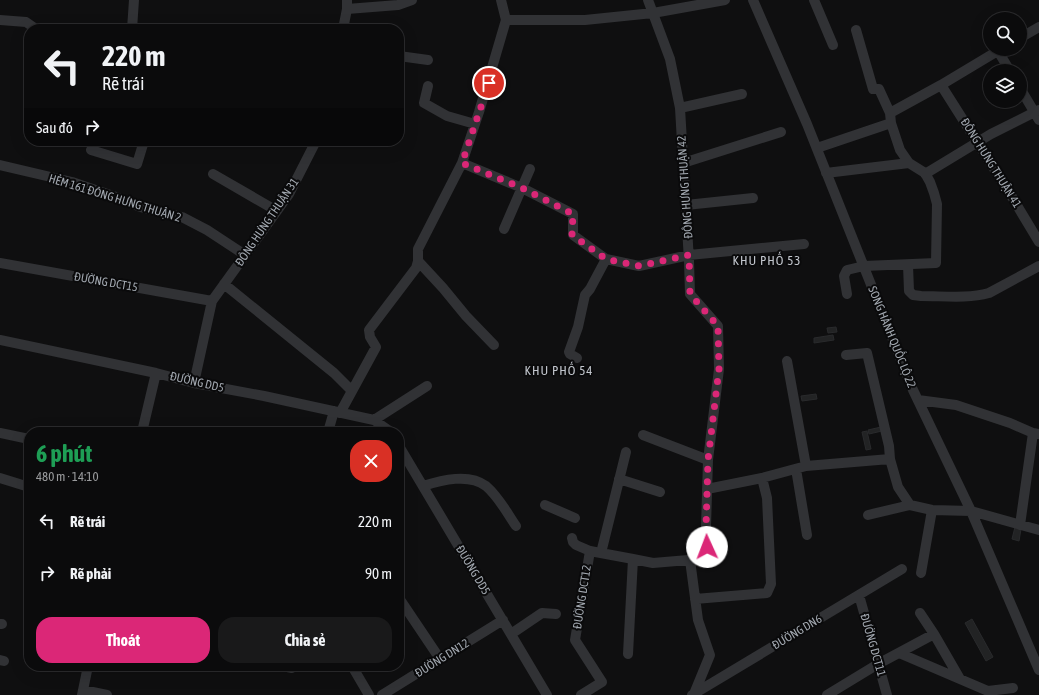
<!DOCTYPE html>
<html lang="vi">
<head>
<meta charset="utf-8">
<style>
  body { margin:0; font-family:"Asap Condensed",sans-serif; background:#19191a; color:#f1f3f6; height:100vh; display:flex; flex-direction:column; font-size:15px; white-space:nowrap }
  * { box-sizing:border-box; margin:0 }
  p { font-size:13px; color:#9a9b9d }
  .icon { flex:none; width:22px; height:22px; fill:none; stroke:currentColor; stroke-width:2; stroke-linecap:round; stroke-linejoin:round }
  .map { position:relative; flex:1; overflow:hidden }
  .details { position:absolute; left:24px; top:427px; width:380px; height:244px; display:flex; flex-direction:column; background:#0b0b0c; border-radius:16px; box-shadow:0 4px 16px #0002,0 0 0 1px #2b2b2d }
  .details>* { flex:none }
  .hud { position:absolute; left:24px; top:24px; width:380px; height:122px; border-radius:16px; box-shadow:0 4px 16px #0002,0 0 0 1px #2b2b2d; background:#0b0b0c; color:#f1f3f6; overflow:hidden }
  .buttons { position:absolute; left:983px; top:12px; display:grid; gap:8px }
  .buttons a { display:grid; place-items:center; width:44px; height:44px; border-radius:50%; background:#0b0b0c; box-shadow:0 4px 16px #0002,0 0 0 1px #2b2b2d; font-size:20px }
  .pin { position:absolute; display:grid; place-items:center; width:34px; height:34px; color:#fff; margin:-17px; border:2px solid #fff; border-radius:50%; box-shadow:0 1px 4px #0007 }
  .me { position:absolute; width:44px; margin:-22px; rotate:358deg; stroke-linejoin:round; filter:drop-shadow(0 0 3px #0008) }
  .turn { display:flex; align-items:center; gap:14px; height:84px; padding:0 12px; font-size:18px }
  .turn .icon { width:52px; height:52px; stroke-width:2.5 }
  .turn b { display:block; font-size:28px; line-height:34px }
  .then { display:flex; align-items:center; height:38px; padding:0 12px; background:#0003; gap:8px; font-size:15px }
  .round { display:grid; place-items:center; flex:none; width:42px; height:42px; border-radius:16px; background:#19191a }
  .overview { display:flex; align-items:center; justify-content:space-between; height:68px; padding:0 12px }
  h1 { font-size:24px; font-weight:700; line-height:30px; color:#1e9e55 }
  .button { display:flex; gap:8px; margin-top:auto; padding:8px 12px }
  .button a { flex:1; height:46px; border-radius:16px; background:#db2777; color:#fff; font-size:16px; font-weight:700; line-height:46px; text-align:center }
  .button a+a { background:#19191a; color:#f1f3f6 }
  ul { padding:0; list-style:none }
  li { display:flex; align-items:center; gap:12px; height:52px; padding:0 12px }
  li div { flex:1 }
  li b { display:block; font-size:15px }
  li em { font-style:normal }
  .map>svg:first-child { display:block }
</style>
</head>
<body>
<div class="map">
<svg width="1039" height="695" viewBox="0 0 1039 695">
  <rect width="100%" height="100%" fill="#0f0f10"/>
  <path fill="#222324" stroke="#292a2c" d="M836,327L837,332L828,333L827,328Z
    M833,335L834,340L814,343V338Z
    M816,394L817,399L802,401L801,396Z
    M881,427L882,431L869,434L868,430Z
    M867,431L871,449L866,450L862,432Z
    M1015,527L1021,529L1019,541L1012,539Z
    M972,619L993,657L986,661L965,623Z"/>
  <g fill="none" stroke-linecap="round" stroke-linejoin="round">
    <path stroke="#313235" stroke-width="10" d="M753,0L807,124L913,390L971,511L1039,670
      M814,0L833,45
      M347,9L398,5L412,0
      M0,20L26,22L36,29
      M506,20H585L653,13L725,0
      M132,29L134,0
      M343,29L347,9V0
      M1020,38L1039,27
      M998,51L1010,71
      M399,56L428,60
      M941,85L1012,197L1039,242
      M428,86L424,103L447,116L475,124
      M1020,88L1039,120
      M680,108L742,94
      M890,113L941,85L1001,49
      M817,148L891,123
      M91,150L137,164L144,141
      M462,163L522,188L573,214V235L606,259L639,266L689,255L804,244
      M683,163L781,132
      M0,165L72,182L116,197L140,207L182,217L207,230L245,255
      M826,173L909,163
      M213,174L277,211
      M925,174L991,134L1039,110
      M686,205L753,198
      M504,229L530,169
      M418,261L443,288L466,316L494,345
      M0,263L212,301
      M908,265L909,291L913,295L921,296C944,296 967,299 989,293L1039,266
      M224,284L334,373L352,391
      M847,294L844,276L847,270L864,266L936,263L937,204L934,193L930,182L925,173L909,163L900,150L891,123L890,113L879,89H873L856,30
      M0,340L156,373L194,383L264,396L374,420L391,432
      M846,355L867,353L889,446L890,459
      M577,358L570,354L569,352L578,327L585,295L590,289L606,259
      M787,361L806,466
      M194,383L212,301L289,194L316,141
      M918,400L956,405L1010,423L1033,433L1039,434
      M340,413L376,347L370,337L369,330L416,268L418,261V249L462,163L479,112L506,20L501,0
      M374,420L427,386
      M142,432L156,373
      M328,432L334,411
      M0,433L29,439
      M643,435L708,460
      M399,446L547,695
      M796,469L807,535
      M0,478L29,487
      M619,479L660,492
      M423,486C442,480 469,473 486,486C499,497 507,513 516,526
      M707,489L762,478L806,466L890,459L898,487L910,505L932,510L971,511L1039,530
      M545,505L575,518
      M868,515L910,505
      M1020,525L1033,433
      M572,538L573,542L576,545L590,551L633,559L653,563L700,559L707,547L706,527L708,460L719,369L718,326L690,294L689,261L680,108L670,59L648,0
      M601,553L626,452
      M690,560L698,620L710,655L694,694
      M921,573L932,510
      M859,595L887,695
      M399,598L440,659
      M695,599L767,593L771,584L767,498L762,478
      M920,613L934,634L960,679
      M0,624H2
      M511,634L542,613L556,614
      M899,653L988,691L1013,688
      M628,654L633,559
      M0,660L4,661
      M283,666L292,668L294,666
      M352,666L369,695
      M83,690L107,695
      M82,695L88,666
      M382,695L503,620
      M581,695L602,682L575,640L590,551
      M692,695L902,569
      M827,695L878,664L934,634"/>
  </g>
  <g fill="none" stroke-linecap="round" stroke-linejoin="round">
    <path stroke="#db2777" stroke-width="7" stroke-dasharray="0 12.6" d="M489,83L462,163L522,188L573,214L572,235L606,259L639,266L689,255L690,294L718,326L719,369L708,460L706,527L707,547"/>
  </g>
  <g text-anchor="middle" stroke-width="4" stroke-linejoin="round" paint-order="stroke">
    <g font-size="12" fill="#a2a8b0" stroke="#0a0a0b">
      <text transform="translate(991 163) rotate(58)" y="4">ĐÔNG HƯNG THUẬN 41</text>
      <text transform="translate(685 187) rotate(-94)" y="4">ĐÔNG HƯNG THUẬN 42</text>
      <text transform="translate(115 198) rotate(17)" y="4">HẺM 161 ĐÔNG HƯNG THUẬN 2</text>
      <text transform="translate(267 222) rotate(-56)" y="4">ĐÔNG HƯNG THUẬN 31</text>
      <text transform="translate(106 282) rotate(10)" y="4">ĐƯỜNG DCT15</text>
      <text transform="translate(892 337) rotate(68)" y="4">SONG HÀNH QUỐC LỘ 22</text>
      <text transform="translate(197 382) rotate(13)" y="4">ĐƯỜNG DD5</text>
      <text transform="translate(473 570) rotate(59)" y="4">ĐƯỜNG DD5</text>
      <text transform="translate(582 597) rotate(-81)" y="4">ĐƯỜNG DCT12</text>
      <text transform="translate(797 632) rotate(-31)" y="4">ĐƯỜNG DN6</text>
      <text transform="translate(873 645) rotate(74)" y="4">ĐƯỜNG DCT11</text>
      <text transform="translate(442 658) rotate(-32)" y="4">ĐƯỜNG DN12</text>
    </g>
    <g font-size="13" letter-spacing="1" fill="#c2c6cd" stroke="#0a0a0b">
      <text x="767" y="265">KHU PHỐ 53</text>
      <text x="559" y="375">KHU PHỐ 54</text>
    </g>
  </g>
</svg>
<div class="buttons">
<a><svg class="icon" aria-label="search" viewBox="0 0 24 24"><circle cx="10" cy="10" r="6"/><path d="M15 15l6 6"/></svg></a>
<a><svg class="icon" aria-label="layers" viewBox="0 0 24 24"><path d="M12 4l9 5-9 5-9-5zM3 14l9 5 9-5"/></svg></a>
</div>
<div class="pin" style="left:489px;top:83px;background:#d93025"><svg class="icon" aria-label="arrive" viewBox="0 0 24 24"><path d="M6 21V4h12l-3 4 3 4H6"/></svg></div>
<svg class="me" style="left:707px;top:547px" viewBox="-20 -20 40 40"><circle r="19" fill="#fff"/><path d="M0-13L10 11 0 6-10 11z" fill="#db2777"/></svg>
<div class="hud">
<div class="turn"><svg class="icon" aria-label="left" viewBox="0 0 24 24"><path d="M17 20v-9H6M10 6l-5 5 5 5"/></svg><div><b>220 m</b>Rẽ trái</div></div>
<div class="then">Sau đó<svg class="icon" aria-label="right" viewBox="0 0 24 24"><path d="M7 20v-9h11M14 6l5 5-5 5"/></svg></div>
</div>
<section class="details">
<div class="overview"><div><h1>6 phút</h1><p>480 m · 14:10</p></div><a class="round" style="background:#d93025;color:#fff"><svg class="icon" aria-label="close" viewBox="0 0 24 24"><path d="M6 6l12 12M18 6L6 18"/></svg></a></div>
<ul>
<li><svg class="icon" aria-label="left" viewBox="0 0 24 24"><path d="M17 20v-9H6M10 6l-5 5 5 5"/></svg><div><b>Rẽ trái</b></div><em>220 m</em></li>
<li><svg class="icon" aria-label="right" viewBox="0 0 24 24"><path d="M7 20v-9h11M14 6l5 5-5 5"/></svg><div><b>Rẽ phải</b></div><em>90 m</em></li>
</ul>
<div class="button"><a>Thoát</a><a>Chia sẻ</a></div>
</section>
</div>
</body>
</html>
